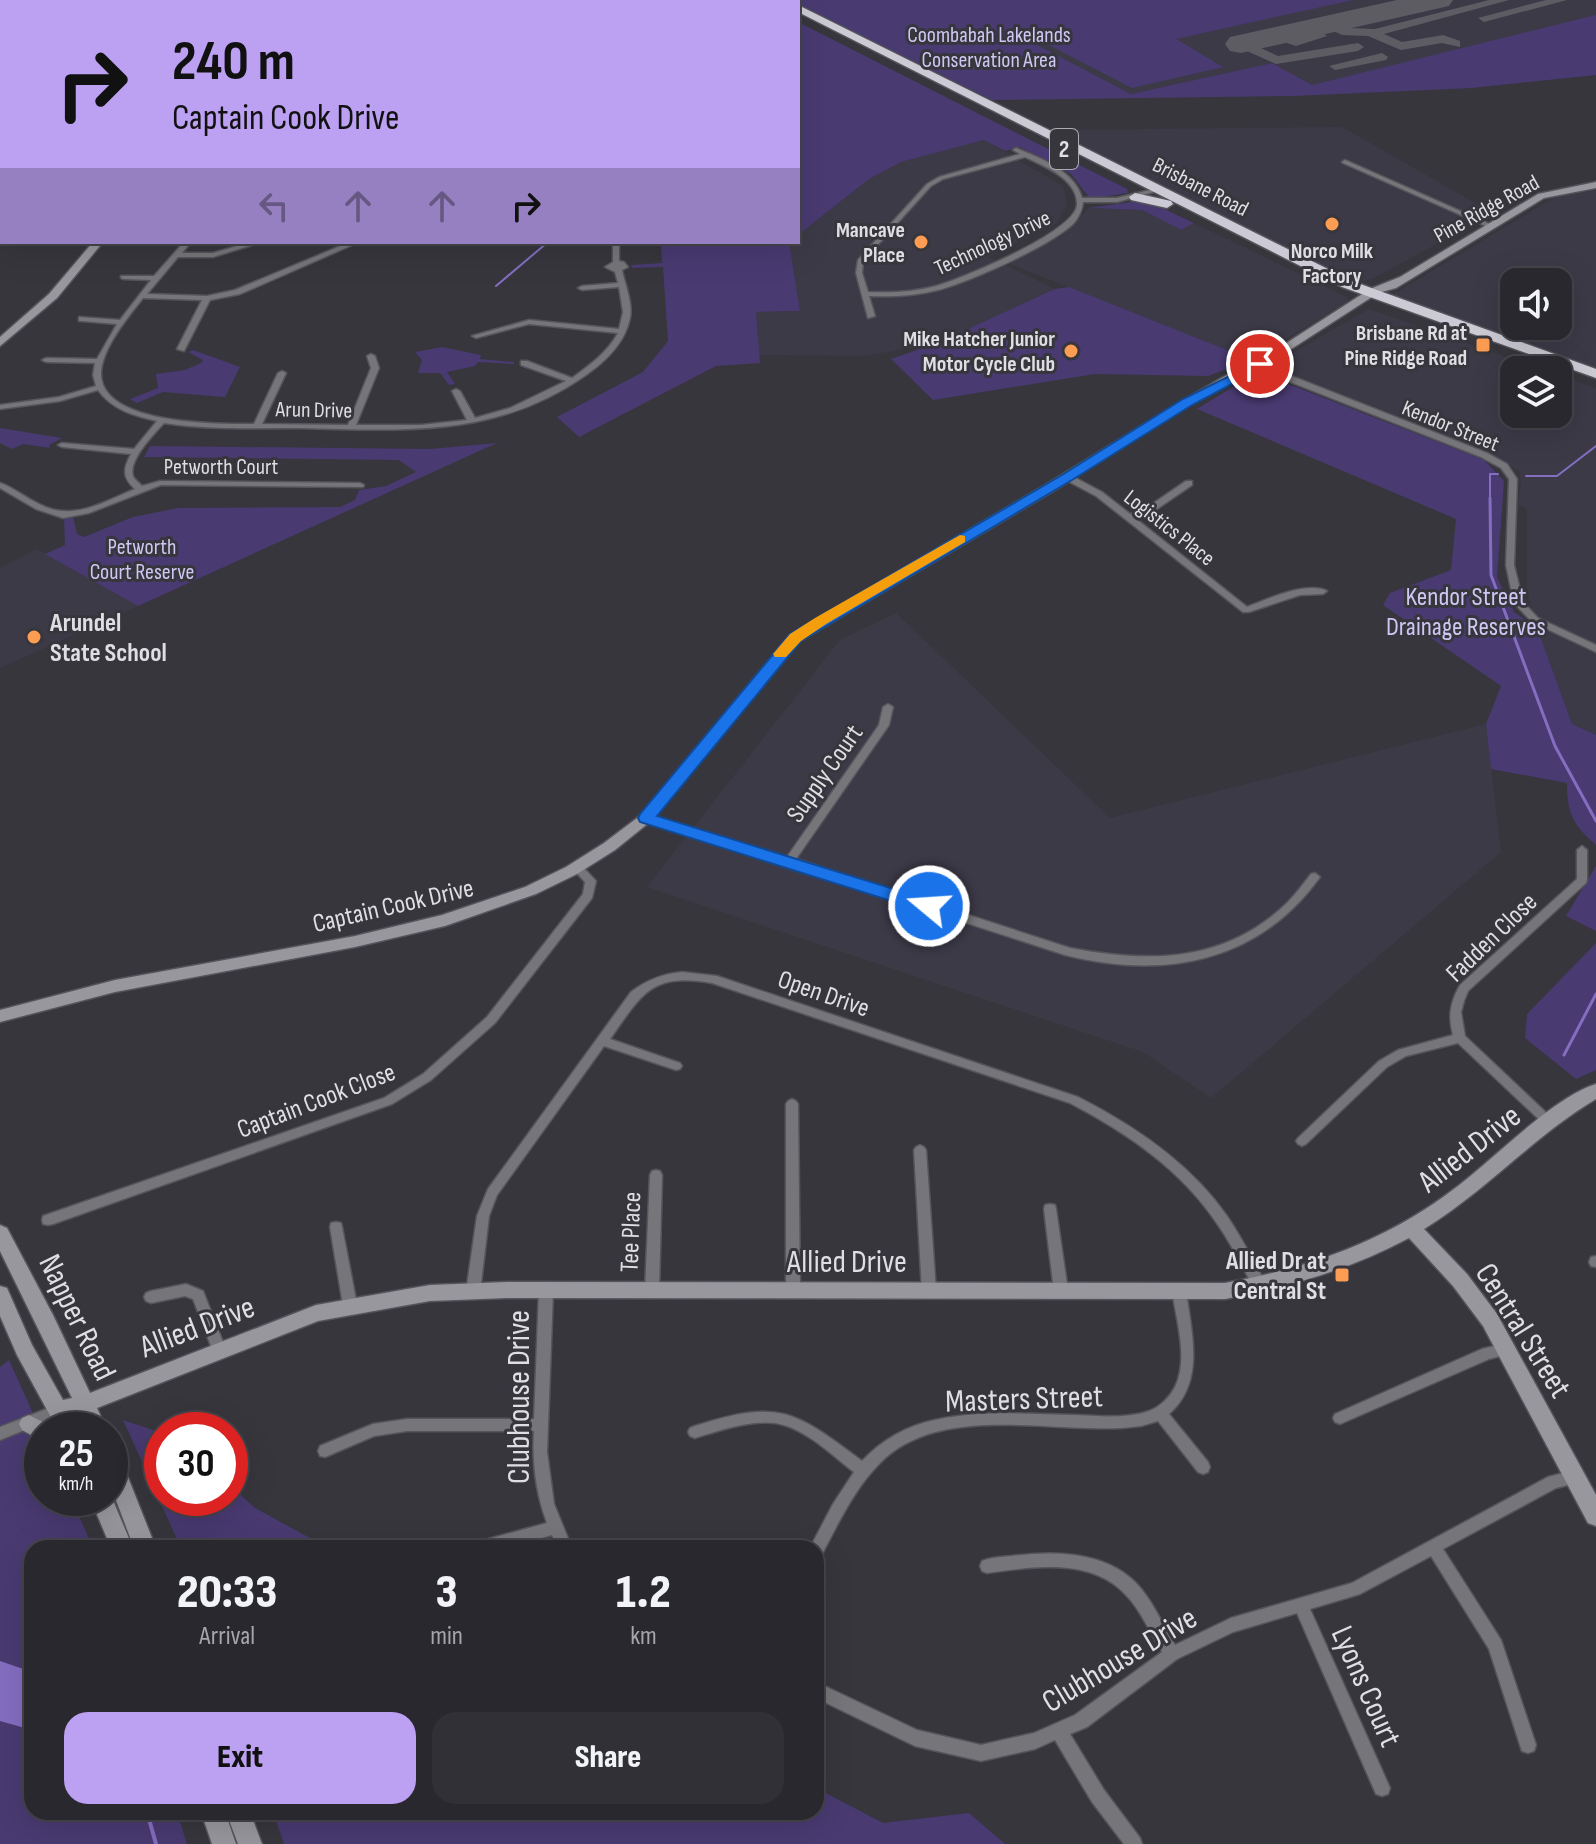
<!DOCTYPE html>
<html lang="en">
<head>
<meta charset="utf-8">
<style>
  body { margin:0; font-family:"Sofia Sans Condensed",sans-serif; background:#313036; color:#f1f3f6; height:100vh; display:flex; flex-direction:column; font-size:30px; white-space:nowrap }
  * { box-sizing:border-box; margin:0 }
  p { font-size:26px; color:#a5a6aa }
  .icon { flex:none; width:44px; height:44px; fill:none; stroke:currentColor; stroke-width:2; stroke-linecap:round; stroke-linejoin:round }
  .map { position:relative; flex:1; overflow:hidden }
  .drawer { position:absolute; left:24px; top:1540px; width:800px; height:280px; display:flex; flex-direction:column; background:#29282e; border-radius:24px; box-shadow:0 8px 32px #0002,0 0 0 2px #45444a }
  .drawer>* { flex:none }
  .guide { position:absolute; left:0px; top:0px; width:800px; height:244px; box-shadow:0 8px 32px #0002,0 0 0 2px #45444a; background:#bca0f2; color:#111; overflow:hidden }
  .tools { position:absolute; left:1500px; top:268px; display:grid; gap:16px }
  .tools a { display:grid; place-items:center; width:72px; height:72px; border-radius:16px; background:#29282e; box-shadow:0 8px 32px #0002,0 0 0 2px #45444a; font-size:40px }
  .speed { position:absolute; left:24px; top:1412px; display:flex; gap:16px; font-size:40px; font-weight:700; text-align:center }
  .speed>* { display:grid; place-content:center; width:104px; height:104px; border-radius:50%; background:#29282e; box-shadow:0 8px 32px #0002,0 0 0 2px #45444a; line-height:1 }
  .speed small { font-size:20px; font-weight:400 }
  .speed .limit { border:12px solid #d22; background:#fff; color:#111 }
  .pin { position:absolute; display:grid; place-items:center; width:68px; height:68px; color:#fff; margin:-34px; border:4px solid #fff; border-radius:50%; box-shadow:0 2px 8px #0007 }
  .me { position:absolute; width:88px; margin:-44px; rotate:288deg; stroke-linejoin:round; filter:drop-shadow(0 0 6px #0008) }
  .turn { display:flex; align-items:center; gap:28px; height:168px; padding:0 40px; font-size:36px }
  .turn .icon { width:104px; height:104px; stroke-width:2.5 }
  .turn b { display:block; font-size:56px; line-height:68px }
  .lanes { display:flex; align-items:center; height:76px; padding:0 40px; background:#0003; justify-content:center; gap:40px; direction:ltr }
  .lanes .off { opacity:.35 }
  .eta { display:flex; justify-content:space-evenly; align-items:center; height:136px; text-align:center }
  .eta b { font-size:48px; font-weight:800; line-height:56px }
  .button { display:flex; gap:16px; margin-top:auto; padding:16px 40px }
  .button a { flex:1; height:92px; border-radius:24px; background:#bca0f2; color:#111; font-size:32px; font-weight:800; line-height:92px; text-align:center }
  .button a+a { background:#313036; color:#f1f3f6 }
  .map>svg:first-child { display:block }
</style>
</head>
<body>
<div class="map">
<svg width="1596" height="1844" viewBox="0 0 1596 1844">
  <rect width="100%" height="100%" fill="#37363d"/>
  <path fill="#3d3a48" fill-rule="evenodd" d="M1243,0H1596V17L1312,85L1272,63L1131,94L1036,45Z
    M1342,127L1493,213L1374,278L1359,282L1323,267L1049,130Z
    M984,140L1063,186L1067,204L1057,223L988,257L1055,289L937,343L865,356L759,355L756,312L800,311L788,243L798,242V235L869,179L901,162Z
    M1596,190V368L1392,295L1555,197ZM1514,282H1558V326H1514Z
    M1089,208L1142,210L1181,230L1194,223L1347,297L1348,301L1252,360L1008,263L1061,237Z
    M1369,309L1544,370H1514V414H1558V375L1596,388V735L1572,724L1537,631L1527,591V509L1518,505L1521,482L1519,471L1484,449L1269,366Z
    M37,549L138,606L0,668V568Z
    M896,613L1110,818L1486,724L1501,852L1211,1098L1143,1052L647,887L840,640Z"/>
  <path fill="#493a71" d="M790,0H1353L1176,39L1223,67L1132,88L1045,43L1037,45L1131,94L1272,63L1312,85L1596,15V75L1472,88L1294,96L992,100Z
    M800,23L1127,189L1128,193L1094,198L1088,196L1071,174L1020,147L1005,151L984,140L901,162L869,179L798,235Z
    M1145,200L1194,223L1181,230L1142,210L1089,208Z
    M661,242H789L800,311L756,312L760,363L716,366L579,437L557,417L643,372L668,341L663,267L632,268L631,265L662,263Z
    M1069,287L1252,360L1208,376L1095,374L933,400L891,359L937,343L1055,289Z
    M442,347L481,355L480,359L514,362V364L478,362L475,366L447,372L455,384L449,385L440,373H418L422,360L415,352Z
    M193,350L240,367L225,397L163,392L137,403L130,399L158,388L156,374L185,370L201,363L203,360L188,352Z
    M1257,372L1484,460L1504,481L1497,577L1514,612L1537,628L1572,724L1596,735V845C1573,825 1567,813 1567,783L1491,769L1486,724L1501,686L1383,605L1390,593L1451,570L1456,519L1197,409Z
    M0,429V428L62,438L49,445L50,448L23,444L12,449L0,443Z
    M497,443L138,606L45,554L65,545L64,518L73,517L77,534L84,537L133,517L178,508L340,507L355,500L359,490L386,486L416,472L399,460L144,457L150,446L430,449Z
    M1596,866V931L1566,916Z
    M1596,943V1070L1576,1079L1525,1038L1527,1014Z
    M9,1360L42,1433V1498H71L93,1548H32V1812H177L187,1844H0V1367Z
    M123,1420L162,1433V1498H230V1485L255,1508L328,1548H181Z
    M816,1788L883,1823L969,1813L1005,1844H284L273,1812H816Z"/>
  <path fill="#836ec0" d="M0,1661L32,1672V1730L0,1721Z"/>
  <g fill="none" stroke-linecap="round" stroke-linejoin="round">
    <path stroke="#836ec0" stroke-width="2" d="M496,286L548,242
      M1526,476H1557L1596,446
      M1490,500V474H1498"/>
    <path stroke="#836ec0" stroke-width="3" d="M1490,498L1491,575L1555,746L1596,821
      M1564,1055L1596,994"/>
    <path stroke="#836ec0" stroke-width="4" d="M147,1812L156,1844"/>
    <path fill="#5e5c63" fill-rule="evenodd" d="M1489,0H1509L1384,34L1402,42L1443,35L1460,41V47L1442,43L1401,50L1368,36L1342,35L1321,25L1327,21L1348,28L1375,29Z
      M1546,0H1567L1484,22L1478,18Z
      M1279,32L1297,38L1321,32L1327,36L1296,46L1275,39L1273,36Z
      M1238,41H1246L1278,56L1358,43L1364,47L1358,51L1276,64L1238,47Z
      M1382,53L1388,57L1386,60L1335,70L1329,66Z"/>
    <path fill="#5e5c63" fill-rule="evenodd" d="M1397,0H1453L1449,6L1241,53L1230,51L1225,44L1230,37Z"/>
    <defs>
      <path id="street" d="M166,0H173L175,2H168Z
        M333,0H346L340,2H327Z
        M376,0H382V2H376Z
        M469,0H484L490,2H475Z
        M511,0H527L521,2H505Z
        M546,0H553L555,2H548Z
        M0,38H2V42H0Z
        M2,51V55L0,56V52Z
        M0,66H2V70H0Z
        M0,91H2V95H0Z
        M1016,148C1040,158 1075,171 1082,198H1117L1158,188L1161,190L1117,202H1083C1082,211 1079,217 1073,224C1050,246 969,282 938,290C915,296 892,297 869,296L875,316L868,318L856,273L858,260L927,184L939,177L1020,154L1013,150ZM1025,157C1044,166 1078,179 1077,205C1075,232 961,279 936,286C914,292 890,293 868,292L862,273L863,261L931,186L943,179Z
        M1345,160L1492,225L1493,226L1488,227L1343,163L1342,162Z
        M184,242H191L182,253H213L251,242H262L213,257H178L147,294L207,296L235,290L350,242H359L240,294L210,300L184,351L177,349L202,300L143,298C128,317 102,348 101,373C100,425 219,424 254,424L278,373L282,371L286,373L262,424L348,425L371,368L367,356L371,354L375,356L379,368L356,425H421L467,420L452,391L456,389L460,391L475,418L510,408L566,381L521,365V361H527L572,378C590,365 607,353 618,333L529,324L476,338L472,336L529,320L619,329L623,312L619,287L582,290L578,288L582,286L618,283L615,272L605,267L613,262V242H619V261L624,262L628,267L622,270C625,285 633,303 630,318C625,343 606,361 586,375C495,439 403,430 298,428C253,428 209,430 164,423C154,434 128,460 133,476C134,479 139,483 142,486L160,481L360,483L364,485L363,487L161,485L89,513L63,518L36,509L0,488V483C14,488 26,498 39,504C73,522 103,502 135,489C122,477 123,469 131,454L62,447L58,445L62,443L134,449L157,421C135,416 112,410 98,390L60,401L0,409V405L59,397L96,386L93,375L95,363L46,362L42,360L46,358L97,359L117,324L82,321H79V317L120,320L151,280L123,279L121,278V276H154Z
        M1255,364H1261L1487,453L1507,464L1517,479L1514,565L1523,602L1538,618L1596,645V652L1532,622L1514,603L1506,565L1509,479L1501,468L1481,457L1255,368Z
        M1064,475H1070L1102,492L1130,514L1145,509L1186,481H1192V485L1151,513L1135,518L1247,607C1268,599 1307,581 1327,591L1323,594L1300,595L1249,612H1243L1096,496L1064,479Z
        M888,704L893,707L889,725L796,859L1070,948C1149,963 1225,963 1287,903C1296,894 1303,884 1311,874L1315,873L1320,877C1258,963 1164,980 1065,955L785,864L642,820L641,818L646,815L787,857L879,725L883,707Z
        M1582,846L1587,850V880L1586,883L1468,991L1464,1001L1461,1012L1465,1036L1554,1120L1556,1123L1554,1126L1550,1128L1546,1126L1458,1043L1406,1056L1387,1067L1306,1144L1302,1146L1298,1144L1296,1141L1298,1138L1379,1061L1398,1050L1453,1035C1448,1016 1450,1003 1460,985L1577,879V850Z
        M577,864L581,865L596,881L592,898L495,1023L431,1080L392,1104L53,1224L48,1225L43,1224L42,1220L43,1216L384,1098L423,1074L487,1017L583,894L585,882L572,868Z
        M682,972L717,976L1078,1097C1135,1126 1190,1163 1227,1216C1242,1238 1254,1262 1267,1286L1265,1290L1260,1292L1255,1290C1243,1268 1232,1245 1218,1225C1182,1170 1127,1133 1070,1103L712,983C651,972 642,994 610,1039L680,1063L682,1066L680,1069L676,1070L604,1046L497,1195L489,1216L480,1292L478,1296L473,1298L468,1296L466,1292L477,1216L488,1189L631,992C647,980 662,974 682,972Z
        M792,1099L796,1101L798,1104L800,1291L798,1295L793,1297L788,1295L786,1291V1104L788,1101Z
        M920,1145L924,1147L926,1150L936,1291L934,1295L929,1297L924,1295L922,1291L914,1150L916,1147Z
        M656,1170L660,1171L662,1175L659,1291L657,1295L652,1297L647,1295L645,1291L650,1175L652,1171Z
        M1050,1204L1055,1205L1056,1209L1068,1291L1066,1295L1061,1297L1056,1295L1054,1291L1044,1209L1045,1205Z
        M336,1222L341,1223L342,1227L357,1305L355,1309L350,1311L345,1309L343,1305L330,1227L331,1223Z
        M1596,1256V1267L1591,1266L1589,1262L1591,1257Z
        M186,1284L203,1291L226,1350L224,1354L219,1356L214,1354L193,1299L185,1296L151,1303L146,1301L144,1297L146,1293L151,1291Z
        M1179,1284L1184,1286L1186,1290C1191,1333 1206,1381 1169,1414L1208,1462L1210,1467L1208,1472L1203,1474L1198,1472L1158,1421L1141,1426L1122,1428C1048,1432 937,1404 880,1463C854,1489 838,1524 821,1556L816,1558V1548H810L833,1504L854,1472C833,1456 812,1435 787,1426C759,1416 722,1430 695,1438L690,1436L688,1432L690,1428L695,1426C779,1399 794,1410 862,1461C882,1440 906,1426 935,1420C981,1410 1029,1414 1076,1415C1099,1416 1126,1419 1149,1411C1160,1407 1170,1397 1175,1387C1189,1358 1176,1320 1172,1290L1174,1286Z
        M546,1285L551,1287L553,1291L547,1452L554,1504L572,1548H558L552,1535L506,1548H474L476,1543L481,1541L547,1523C536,1494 532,1462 534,1431H407L374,1436L325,1457L320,1456L318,1451L320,1446L373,1424L407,1419H534L539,1291L541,1287Z
        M1507,1343L1512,1345L1514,1349L1512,1353L1489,1359L1340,1424L1335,1422L1333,1418L1335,1414L1482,1349Z
        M59,1404L64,1406L66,1410L64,1414L0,1440V1427Z
        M1575,1470L1580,1472L1582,1477L1580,1482L1556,1488L1443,1549L1501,1640L1536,1745L1534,1751L1528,1753L1522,1751L1520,1745L1489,1649L1431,1556L1360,1594L1310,1609L1390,1788L1388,1794L1382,1796L1376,1794L1297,1613L1233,1632L1177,1659L1087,1727L1070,1734L1104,1790L1140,1838L1142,1844H1124L1092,1802L1055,1740L1035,1749L981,1761L915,1746L816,1698V1682L917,1730L981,1745L1034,1733L1075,1715L1162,1652C1150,1633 1141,1610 1125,1594C1090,1557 1032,1567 987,1573L982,1571L980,1566L982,1561C991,1557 1002,1557 1012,1556C1054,1551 1103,1551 1135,1582C1152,1599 1162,1624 1175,1645L1231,1618L1352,1583L1548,1477Z"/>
      <path id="secondary" d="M1596,182V188L1544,198L1396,288L1378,293L1262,368L1240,376L1185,408L1055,490L800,641L651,821L615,850L577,874L536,894L445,926L355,947L115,992L0,1022V1010L115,980L355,936L442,915L525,887L566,867L604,843L641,815L790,635L1047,484L1177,404L1232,372L1254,364L1370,289L1400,277L1538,194Z
        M93,242H103L57,298L0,346V337L49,294Z
        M1596,1084V1099C1534,1136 1486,1191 1424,1229L1467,1274L1497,1314L1596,1495V1526L1588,1523L1483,1326L1453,1286L1409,1238C1351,1269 1290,1287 1225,1299L507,1298L430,1301L318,1321L97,1408L107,1430H87L79,1414L72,1416L79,1430H58L17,1355L0,1316V1286L7,1288L32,1345L63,1400L72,1398L0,1251V1225L7,1228L53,1315L90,1393L316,1305L430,1285L507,1282L1225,1283C1309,1268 1386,1241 1454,1189C1493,1160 1552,1098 1596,1084Z
        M29,1415L49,1425L51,1430H42V1441L22,1430L19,1424L22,1418Z
        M110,1448L117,1450L120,1457L156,1548H134L110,1484Z
        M110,1494L112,1498L133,1548H111L90,1498H110Z
        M201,1812H225L236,1844H212Z
        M226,1812H250L262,1844H238Z"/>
      <path id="highway" d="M776,0H788L790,2H778Z
        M798,5L1352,281L1596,369V378L1342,287L798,12Z
        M1135,193L1171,201L1173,204L1167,208L1131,200L1129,197Z"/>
    </defs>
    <use href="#street" stroke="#55545b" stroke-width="3"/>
    <use href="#secondary" stroke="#55545b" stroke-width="3"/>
    <use href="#highway" stroke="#55545b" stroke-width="3"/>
    <use href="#street" fill="#767579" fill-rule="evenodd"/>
    <use href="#secondary" fill="#98979e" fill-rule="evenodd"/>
    <use href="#highway" fill="#cccad4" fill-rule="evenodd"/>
  </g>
  <path fill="#1a73e8" stroke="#114b97" stroke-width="2" d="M1260,361L1264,362V367L1192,405L1072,480L801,641L657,816L936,902L938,906L936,911H923L640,822L638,818L640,814L790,634L1062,475L1183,399Z"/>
  <path fill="#f59e0b" d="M960,535L965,536V542L826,624L801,641L786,657H775L773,654L790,634L815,618Z"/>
  <g fill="#fc9d53" stroke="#37363d" stroke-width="3">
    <circle cx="1332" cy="224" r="8"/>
    <circle cx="921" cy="242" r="8"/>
    <rect x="1475" y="337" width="16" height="16" rx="4"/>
    <circle cx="1071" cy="351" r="8"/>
    <circle cx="34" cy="637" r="8"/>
    <rect x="1334" y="1267" width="16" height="16" rx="4"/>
  </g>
  <g text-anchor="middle" stroke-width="6" stroke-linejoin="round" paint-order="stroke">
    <g font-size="22" fill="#cfc7f3" stroke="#37363d">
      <text x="989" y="42">Coombabah Lakelands<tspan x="989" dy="25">Conservation Area</tspan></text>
      <text x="142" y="554">Petworth<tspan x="142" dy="25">Court Reserve</tspan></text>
    </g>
    <g font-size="22" fill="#dfdee3" stroke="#37363d">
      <text transform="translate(1201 186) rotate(27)" y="8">Brisbane Road</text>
      <text transform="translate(1486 208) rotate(-29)" y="8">Pine Ridge Road</text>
      <text transform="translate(992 242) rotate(-25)" y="8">Technology Drive</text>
      <text transform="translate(314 409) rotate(1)" y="8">Arun Drive</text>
      <text transform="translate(1451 425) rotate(22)" y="8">Kendor Street</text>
      <text x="221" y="474">Petworth Court</text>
      <text transform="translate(1170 527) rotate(38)" y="8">Logistics Place</text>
    </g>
    <g font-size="22" font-weight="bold" fill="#dfdee3" stroke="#37363d" text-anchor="end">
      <text x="905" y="237">Mancave<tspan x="905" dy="25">Place</tspan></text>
      <text x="1332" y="258" text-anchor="middle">Norco Milk<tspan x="1332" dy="25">Factory</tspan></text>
      <text x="1467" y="340">Brisbane Rd at<tspan x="1467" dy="25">Pine Ridge Road</tspan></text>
      <text x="1055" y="346">Mike Hatcher Junior<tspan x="1055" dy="25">Motor Cycle Club</tspan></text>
    </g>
    <rect fill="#37363d" stroke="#adacb1" stroke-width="2" x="1050" y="129" width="28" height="40" rx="6"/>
    <g font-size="24" font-weight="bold" fill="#dfdee3">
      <text x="1064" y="157">2</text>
    </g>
    <g font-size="26" fill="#cfc7f3" stroke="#37363d">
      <text x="1466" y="605">Kendor Street<tspan x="1466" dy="30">Drainage Reserves</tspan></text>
    </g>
    <g font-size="26" font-weight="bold" fill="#dfdee3" stroke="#37363d" text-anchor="start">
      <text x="50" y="631">Arundel<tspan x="50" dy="30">State School</tspan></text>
      <text x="1326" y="1269" text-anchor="end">Allied Dr at<tspan x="1326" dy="30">Central St</tspan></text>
    </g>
    <g font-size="26" fill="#dfdee3" stroke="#37363d">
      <text transform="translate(824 773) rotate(-55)" y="9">Supply Court</text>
      <text transform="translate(393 905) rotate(-13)" y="9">Captain Cook Drive</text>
      <text transform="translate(1491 937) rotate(-44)" y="9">Fadden Close</text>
      <text transform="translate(824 993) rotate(19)" y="9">Open Drive</text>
      <text transform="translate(316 1100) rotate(-21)" y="9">Captain Cook Close</text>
      <text transform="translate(630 1232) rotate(-88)" y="9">Tee Place</text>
    </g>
    <g font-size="32" fill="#dfdee3" stroke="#37363d">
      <text transform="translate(1469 1148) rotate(-38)" y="11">Allied Drive</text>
      <text x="847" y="1272">Allied Drive</text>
      <text transform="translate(78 1317) rotate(64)" y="11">Napper Road</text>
      <text transform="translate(197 1326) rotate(-21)" y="11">Allied Drive</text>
      <text transform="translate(1524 1330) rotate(58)" y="11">Central Street</text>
      <text transform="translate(518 1397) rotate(-90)" y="11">Clubhouse Drive</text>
      <text transform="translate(1024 1398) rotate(-2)" y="11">Masters Street</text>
      <text transform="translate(1119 1659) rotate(-31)" y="11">Clubhouse Drive</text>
      <text transform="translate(1367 1686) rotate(66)" y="11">Lyons Court</text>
    </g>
  </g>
</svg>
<div class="tools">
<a><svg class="icon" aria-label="sound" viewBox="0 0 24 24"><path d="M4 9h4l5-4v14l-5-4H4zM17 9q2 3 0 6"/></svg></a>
<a><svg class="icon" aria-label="layers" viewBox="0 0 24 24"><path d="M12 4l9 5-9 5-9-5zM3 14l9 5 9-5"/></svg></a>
</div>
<div class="speed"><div>25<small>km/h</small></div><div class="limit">30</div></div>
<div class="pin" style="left:1260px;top:364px;background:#d93025"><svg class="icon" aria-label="arrive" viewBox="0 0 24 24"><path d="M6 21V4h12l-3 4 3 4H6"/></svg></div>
<svg class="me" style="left:929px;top:906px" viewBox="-20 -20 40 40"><circle r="17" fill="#1a73e8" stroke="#fff" stroke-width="3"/><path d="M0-11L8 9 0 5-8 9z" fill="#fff"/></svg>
<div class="guide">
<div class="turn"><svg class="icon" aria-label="right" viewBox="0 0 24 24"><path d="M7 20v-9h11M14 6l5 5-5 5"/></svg><div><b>240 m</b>Captain Cook Drive</div></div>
<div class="lanes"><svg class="icon off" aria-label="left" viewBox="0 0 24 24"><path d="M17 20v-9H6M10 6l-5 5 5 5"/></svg><svg class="icon off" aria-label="ahead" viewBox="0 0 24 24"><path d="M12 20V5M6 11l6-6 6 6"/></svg><svg class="icon off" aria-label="ahead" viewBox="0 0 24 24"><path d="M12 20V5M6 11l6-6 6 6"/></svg><svg class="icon" aria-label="right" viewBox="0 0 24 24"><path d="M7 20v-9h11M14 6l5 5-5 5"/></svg></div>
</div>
<section class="drawer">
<div class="eta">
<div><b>20:33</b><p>Arrival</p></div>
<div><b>3</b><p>min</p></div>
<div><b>1.2</b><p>km</p></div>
</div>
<div class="button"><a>Exit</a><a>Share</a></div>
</section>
</div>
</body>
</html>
